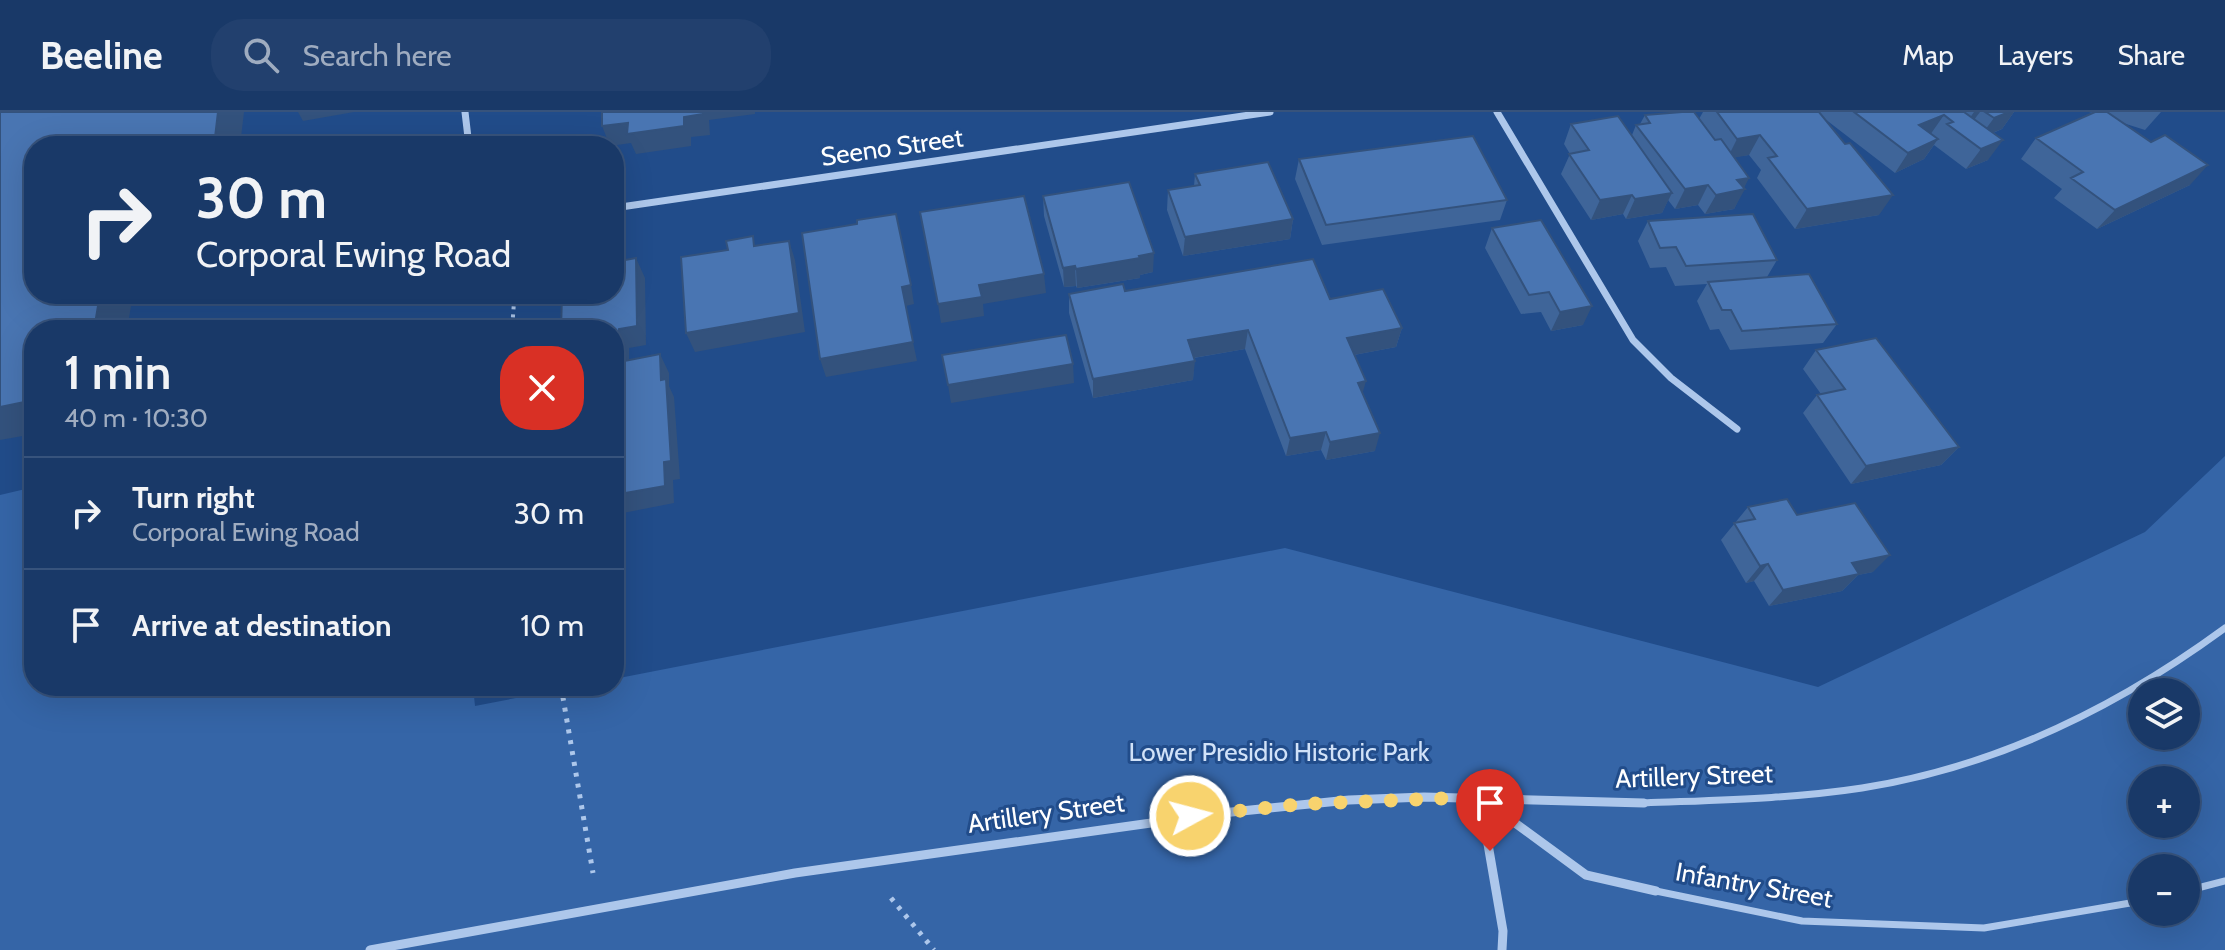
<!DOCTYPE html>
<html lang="en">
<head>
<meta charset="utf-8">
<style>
  body { margin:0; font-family:Cabin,sans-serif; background:#22406e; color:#f1f3f6; height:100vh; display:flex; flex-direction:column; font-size:30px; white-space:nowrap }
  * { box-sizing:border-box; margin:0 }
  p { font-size:26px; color:#9facc0 }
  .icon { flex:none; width:44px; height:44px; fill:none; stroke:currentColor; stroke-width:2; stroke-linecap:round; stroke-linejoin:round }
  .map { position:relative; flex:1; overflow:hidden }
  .drawer { position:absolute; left:24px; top:208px; width:600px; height:376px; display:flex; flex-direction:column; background:#193968; border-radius:32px; box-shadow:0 8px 32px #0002,0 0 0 2px #37537c }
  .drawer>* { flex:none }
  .banner { position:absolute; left:24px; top:24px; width:600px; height:168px; border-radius:32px; box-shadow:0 8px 32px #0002,0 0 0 2px #37537c; background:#193968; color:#f1f3f6; overflow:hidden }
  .tools { position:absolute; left:2128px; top:566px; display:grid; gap:16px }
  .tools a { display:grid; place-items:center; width:72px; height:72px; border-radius:50%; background:#193968; box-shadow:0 8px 32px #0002,0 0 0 2px #37537c; font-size:40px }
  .pin { position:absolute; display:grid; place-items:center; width:68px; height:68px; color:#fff; margin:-82px -34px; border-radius:50% 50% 50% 0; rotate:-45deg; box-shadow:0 0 8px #0007 }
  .pin .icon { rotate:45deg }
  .me { position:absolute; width:88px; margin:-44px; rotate:83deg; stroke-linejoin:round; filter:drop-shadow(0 0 6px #0008) }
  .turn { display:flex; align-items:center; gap:28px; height:168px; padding:0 40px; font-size:36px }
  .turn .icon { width:104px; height:104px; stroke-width:2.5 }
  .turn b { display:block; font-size:56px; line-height:68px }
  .round { display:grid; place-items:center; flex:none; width:84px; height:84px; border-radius:32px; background:#22406e }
  .summary { display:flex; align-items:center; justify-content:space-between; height:136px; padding:0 40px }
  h1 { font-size:48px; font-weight:600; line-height:60px }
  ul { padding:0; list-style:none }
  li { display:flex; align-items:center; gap:24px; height:112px; padding:0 40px; border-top:2px solid #37537c }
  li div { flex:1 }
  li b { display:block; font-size:30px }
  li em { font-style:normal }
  header { display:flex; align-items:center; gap:48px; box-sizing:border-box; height:112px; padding:0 40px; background:#193968; border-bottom:2px solid #37537c }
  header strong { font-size:38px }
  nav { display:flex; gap:44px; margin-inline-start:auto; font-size:28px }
  .search { width:560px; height:72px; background:#22406e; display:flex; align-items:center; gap:20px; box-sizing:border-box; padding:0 28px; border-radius:32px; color:#9facc0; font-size:30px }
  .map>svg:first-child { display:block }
</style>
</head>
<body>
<header>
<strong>Beeline</strong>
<div class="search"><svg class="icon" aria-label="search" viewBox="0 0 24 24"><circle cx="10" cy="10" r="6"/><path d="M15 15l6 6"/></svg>Search here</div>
<nav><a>Map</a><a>Layers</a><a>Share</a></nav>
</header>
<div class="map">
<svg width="2225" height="838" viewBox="0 0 2225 838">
  <rect width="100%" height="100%" fill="#214c8a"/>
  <path fill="#3565a7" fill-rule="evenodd" d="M2225,344V838H0V383L34,375V574H473L475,594L578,574H614V567L1285,436L1818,575L2145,420ZM2142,580H2186V624H2142ZM2142,668H2186V712H2142ZM2142,756H2186V800H2142Z"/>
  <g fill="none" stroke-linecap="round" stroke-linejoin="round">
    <path stroke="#adc7eb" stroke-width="4" stroke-dasharray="3 5" stroke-linecap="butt" d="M479,184L514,190L512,218"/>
    <path stroke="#adc7eb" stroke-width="5" stroke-dasharray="4 7" stroke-linecap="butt" d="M561,574L593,761
      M891,786L934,838"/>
    <path stroke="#adc7eb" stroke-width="7" d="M1644,691C1717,688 1790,687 1862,676C1997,655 2116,596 2225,516
      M1656,779L1802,809L1984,816L2142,789
      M2186,779L2225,769"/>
    <path stroke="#adc7eb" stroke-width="7" d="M465,0L469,34
      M1497,0L1633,228L1671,266L1737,317
      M614,96L1270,0"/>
    <path stroke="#adc7eb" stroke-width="9" d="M1480,686L1503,819L1502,838
      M1481,686L1586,763L1656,779
      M370,838L795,761L1222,701L1349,688L1424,685L1644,691"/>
  </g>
  <path fill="#3f6599" d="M1703,0H2014L2002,17L1993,21L1988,48L1966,57L1934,33L1924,47L1895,61L1825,7L1879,103L1795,117L1757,66L1761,58L1749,43L1734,45L1744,76L1734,97L1705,102L1698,93L1675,97L1668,88L1662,101L1626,107L1623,102L1591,108L1561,62L1570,42L1564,32L1571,12L1632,23L1636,13L1640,12L1645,3L1699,7Z
    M2089,0H2161L2145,18L2123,11L2190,73L2097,117L2054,86L2062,77L2021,47L2036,26L2093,1Z
    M1299,47L1507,88L1500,108L1322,133L1295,67Z
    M1195,62L1293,107L1290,127L1183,144L1167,98L1168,78L1194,74Z
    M1043,84L1153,160L1140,163V166L1077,176L1076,174L1064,175L1044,104Z
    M1648,109L1777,148L1767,165L1837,212L1823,231L1730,238L1719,217L1710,218L1697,189L1707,172L1675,174L1666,155L1650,156L1638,129Z
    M1492,116L1583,213L1551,219L1541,200L1521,202L1485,136Z
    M1125,179L1402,216L1396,235L1354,243L1375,339L1326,348L1321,338L1286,344L1245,237L1194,246L1193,268L1093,286L1069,201V182Z
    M1816,238L1959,335L1941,353L1851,372L1803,301L1817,283L1821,282L1803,257Z
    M1748,395L1797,403L1873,460L1858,463L1842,479L1769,494L1754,469L1746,471L1721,428Z"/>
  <path fill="#33527d" d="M218,0H244L240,34H214Z
    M298,0H354L303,9Z
    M703,0H755V2L709,8L710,23L691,25V34L636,42L631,31L610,34L602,14L684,5Z
    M1974,0H1980L1967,17L1960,20Z
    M2009,0H2014L2002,17L1979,26L1994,6Z
    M1944,3L1930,23L1919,13Z
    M1760,23L1749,43L1727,47L1737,27Z
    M1938,27L1924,47L1895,61L1908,41Z
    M2003,28L1988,48L1966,57L1981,37Z
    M2208,53L2190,73L2097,117L2115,98Z
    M1749,66L1743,78L1745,77L1734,97L1705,102L1716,83L1737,68Z
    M1708,73L1698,93L1675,97L1685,77Z
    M1672,81L1662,101L1626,107L1635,87Z
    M1632,83L1623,102L1591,108L1600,88Z
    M1893,83L1879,103L1795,117L1807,97Z
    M1293,107L1290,127L1183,144L1185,125Z
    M789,129L795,148L805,220L695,240L686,221Z
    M1154,141L1153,160L1140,163V166L1077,176L1076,157Z
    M636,146L645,166L646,233L629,236V251L614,253V233L619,217Z
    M1075,154L1076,174L1064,175L1063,156Z
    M1044,162L1046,181L983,192L984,204L941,211L938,192L979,173Z
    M911,173L914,192L906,194L902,175Z
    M100,182H133L127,218H94Z
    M1592,194L1583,213L1551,219L1560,200Z
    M1402,216L1396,235L1343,245L1347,226Z
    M1248,218L1245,237L1187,247L1188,228Z
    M913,230L917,249L826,265L820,247Z
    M660,242L669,261V274L674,285L680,367L673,368L674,391L623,401L614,387V383L664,350Z
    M1195,249L1193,268L1093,286V267Z
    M1073,252L1074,271L951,291L948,273Z
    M1366,269L1361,287L1358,271Z
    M34,288V322L0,328V295Z
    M1326,320L1321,338L1286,344L1290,326Z
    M1380,321L1375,339L1326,348L1330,330Z
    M1959,335L1941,353L1851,372L1866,354Z
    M1890,443L1873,460L1858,463L1842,479L1769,494L1783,478L1852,451Z
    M1768,452L1754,469L1746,471L1760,454Z"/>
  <path fill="#4975b2" stroke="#33527d" stroke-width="2" d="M0,0H218L214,34H34V182H100L94,218H34V288L0,295Z
    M602,0H703V2L684,5V14L627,22L628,11L602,14Z
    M1682,0H1694L1715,28L1721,27L1749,66L1737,68L1745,77L1716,83L1708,73L1685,77L1636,13L1650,11L1645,3Z
    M1717,0H1819L1845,32L1850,31L1893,83L1807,97L1768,46L1777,44L1760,23L1737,27Z
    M1854,0H1964L2003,28L1981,37L1947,12L1953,10L1944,3L1919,13L1938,27L1908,41Z
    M1985,0H2009L1994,6Z
    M2095,0H2107L2151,30L2165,23L2208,53L2115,98L2071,66L2083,60L2036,26Z
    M1618,4L1672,81L1635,87L1632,83L1600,88L1569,42L1589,38L1571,12Z
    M1473,24L1507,88L1326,113L1299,47Z
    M1268,50L1293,107L1185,125L1168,78L1200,73L1195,62Z
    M1129,70L1154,141L1139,144L1140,146L1076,157L1075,154L1063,156L1043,84Z
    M1024,84L1044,162L979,173L982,185L938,192L920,100Z
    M896,102L911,173L902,175L913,230L820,247L802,121L857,112V108Z
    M1753,102L1777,148L1686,154L1676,135L1660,136L1648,109Z
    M1541,108L1592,194L1560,200L1549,180L1529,183L1492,116Z
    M753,124L754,134L789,129L799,201L686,221L681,145L728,138L726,129Z
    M636,146L637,214L619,217V232L614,233V218H561L562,182H614V150Z
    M1313,147L1330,187L1383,177L1402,216L1347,226L1366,269L1358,271L1380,321L1330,330L1326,320L1290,326L1248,218L1188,228L1195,249L1093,267L1069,182L1123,172L1125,179Z
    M1809,162L1837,212L1742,219L1731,198H1722L1708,170Z
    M1066,223L1073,252L948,273L942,243Z
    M1876,226L1959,335L1866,354L1817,283L1845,277L1816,238Z
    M660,242L661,268L666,267L671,349L664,350L665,374L614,383V251Z
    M1787,387L1797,403L1855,391L1890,443L1852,451L1859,462L1783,478L1768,452L1760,454L1734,411L1755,407L1748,395Z"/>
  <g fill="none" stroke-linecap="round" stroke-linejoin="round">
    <path stroke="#f8d36e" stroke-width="14" stroke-dasharray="0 25.2" d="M1190,704L1302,692L1480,685L1490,739"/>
  </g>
  <g text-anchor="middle" stroke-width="6" stroke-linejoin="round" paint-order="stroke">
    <g font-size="26" fill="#fff" stroke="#214c8a">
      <text transform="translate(892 35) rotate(-8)" y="9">Seeno Street</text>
      <text transform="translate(1694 664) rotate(-2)" y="9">Artillery Street</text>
      <text transform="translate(1046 701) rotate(-8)" y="9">Artillery Street</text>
      <text transform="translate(1754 773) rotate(10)" y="9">Infantry Street</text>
    </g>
    <g font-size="26" fill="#d1e2f8" stroke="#214c8a">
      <text x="1279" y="649">Lower Presidio Historic Park</text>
    </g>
  </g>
</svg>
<div class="tools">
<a><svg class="icon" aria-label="layers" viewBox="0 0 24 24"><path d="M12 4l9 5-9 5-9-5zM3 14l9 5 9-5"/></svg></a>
<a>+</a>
<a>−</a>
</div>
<div class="pin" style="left:1490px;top:739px;background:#d93025"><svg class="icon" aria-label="arrive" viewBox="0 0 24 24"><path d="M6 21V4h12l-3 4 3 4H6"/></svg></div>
<svg class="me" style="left:1190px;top:704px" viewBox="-20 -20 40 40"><circle r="17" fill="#f8d36e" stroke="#fff" stroke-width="3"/><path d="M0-11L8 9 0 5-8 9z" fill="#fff"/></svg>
<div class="banner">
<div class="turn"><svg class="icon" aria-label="right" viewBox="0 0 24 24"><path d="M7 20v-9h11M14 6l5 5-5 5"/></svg><div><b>30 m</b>Corporal Ewing Road</div></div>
</div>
<section class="drawer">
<div class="summary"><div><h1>1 min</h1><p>40 m · 10:30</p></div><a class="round" style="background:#d93025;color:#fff"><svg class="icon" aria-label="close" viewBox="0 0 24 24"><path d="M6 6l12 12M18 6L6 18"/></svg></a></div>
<ul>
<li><svg class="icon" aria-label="right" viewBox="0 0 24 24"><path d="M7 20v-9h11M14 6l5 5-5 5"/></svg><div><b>Turn right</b><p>Corporal Ewing Road</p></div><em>30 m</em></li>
<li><svg class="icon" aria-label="arrive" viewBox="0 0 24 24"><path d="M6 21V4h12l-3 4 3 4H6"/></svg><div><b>Arrive at destination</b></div><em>10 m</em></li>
</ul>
</section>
</div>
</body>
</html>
